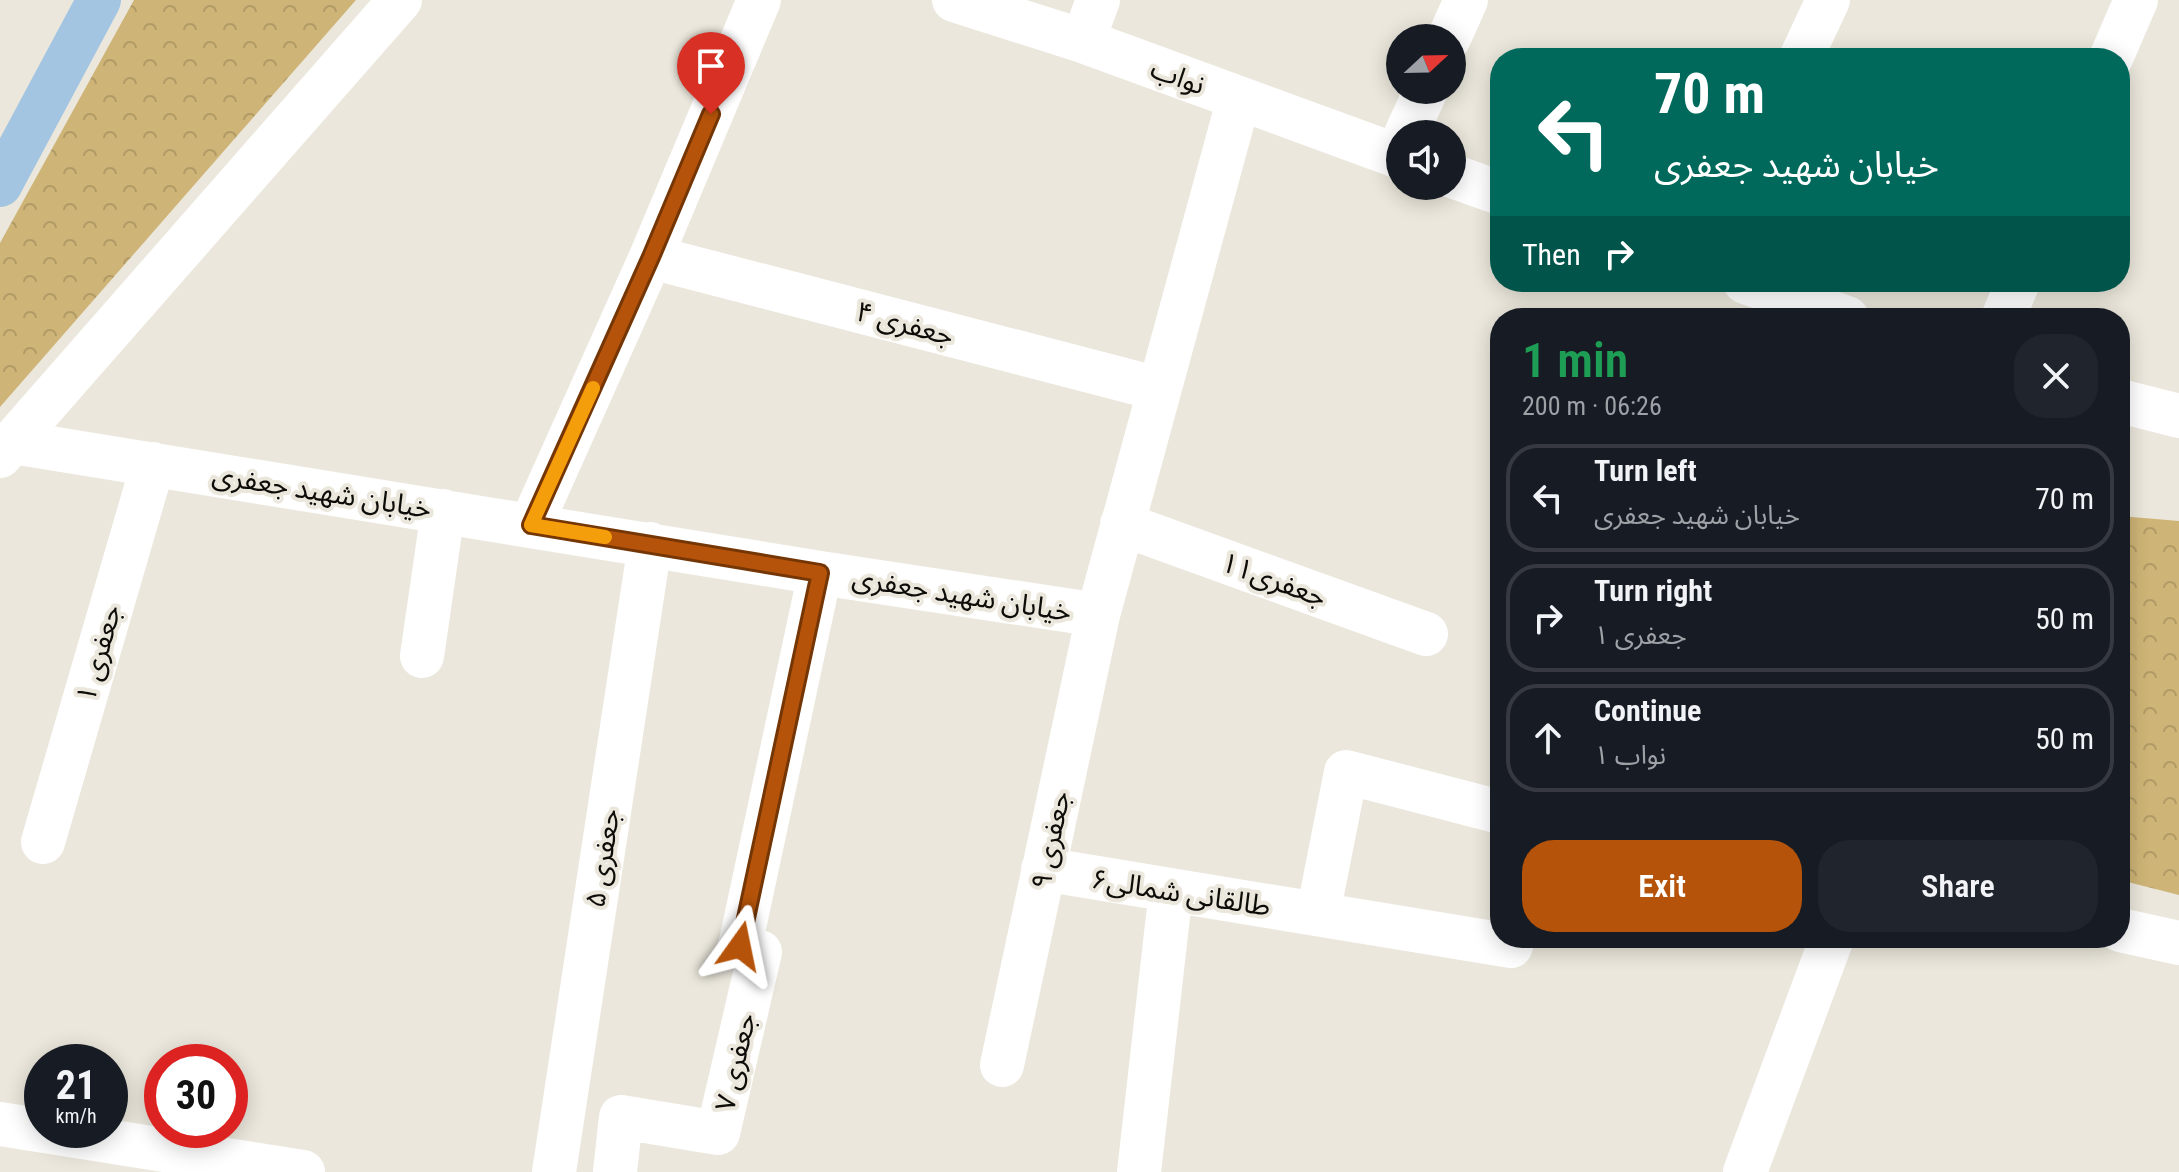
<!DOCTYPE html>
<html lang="en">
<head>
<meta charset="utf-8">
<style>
  body { margin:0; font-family:"Roboto Condensed","Noto Sans Arabic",sans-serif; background:#20242c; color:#f1f3f6; height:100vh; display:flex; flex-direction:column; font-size:30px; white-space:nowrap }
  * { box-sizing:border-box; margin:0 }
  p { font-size:26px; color:#9ea1a6 }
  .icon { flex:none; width:44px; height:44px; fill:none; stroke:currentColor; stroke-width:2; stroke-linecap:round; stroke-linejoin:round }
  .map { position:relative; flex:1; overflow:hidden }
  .sheet { position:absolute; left:1490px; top:308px; width:640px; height:640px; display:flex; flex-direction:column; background:#171b24; border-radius:32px; box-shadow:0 4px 20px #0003 }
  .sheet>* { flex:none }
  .banner { position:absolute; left:1490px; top:48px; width:640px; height:244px; border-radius:32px; box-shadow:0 4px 20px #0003; background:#00695c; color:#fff; overflow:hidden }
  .needle { width:52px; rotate:68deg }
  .controls { position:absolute; left:1386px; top:24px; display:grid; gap:16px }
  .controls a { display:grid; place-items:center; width:80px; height:80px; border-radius:50%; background:#171b24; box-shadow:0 4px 20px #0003; font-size:40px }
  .speed { position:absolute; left:24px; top:1044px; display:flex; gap:16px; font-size:40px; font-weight:700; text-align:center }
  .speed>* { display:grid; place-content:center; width:104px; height:104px; border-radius:50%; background:#171b24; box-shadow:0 4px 20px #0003; line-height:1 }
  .speed small { font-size:20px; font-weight:400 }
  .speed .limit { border:12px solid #d22; background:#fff; color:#111 }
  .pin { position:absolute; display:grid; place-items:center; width:68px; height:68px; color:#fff; margin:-82px -34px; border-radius:50% 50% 50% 0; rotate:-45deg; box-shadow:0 0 8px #0007 }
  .pin .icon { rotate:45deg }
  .me { position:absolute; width:88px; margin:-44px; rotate:12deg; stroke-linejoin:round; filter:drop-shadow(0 0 6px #0008) }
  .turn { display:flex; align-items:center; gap:28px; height:168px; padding:0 32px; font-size:36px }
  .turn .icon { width:104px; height:104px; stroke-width:2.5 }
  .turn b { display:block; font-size:56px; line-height:68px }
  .then { display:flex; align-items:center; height:76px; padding:0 32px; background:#0003; gap:16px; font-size:30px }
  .round { display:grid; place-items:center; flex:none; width:84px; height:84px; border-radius:32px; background:#20242c }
  .summary { display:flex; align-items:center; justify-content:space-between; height:136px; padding:0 32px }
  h1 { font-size:48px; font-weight:600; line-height:60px; color:#1e9e55 }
  .cta { display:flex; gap:16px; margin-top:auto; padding:16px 32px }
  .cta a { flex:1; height:92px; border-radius:32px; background:#b45309; color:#fff; font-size:32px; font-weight:600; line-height:92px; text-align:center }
  .cta a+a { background:#20242c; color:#f1f3f6 }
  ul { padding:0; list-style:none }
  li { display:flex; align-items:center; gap:24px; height:108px; margin:0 16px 12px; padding:0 16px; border:4px solid #363941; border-radius:32px }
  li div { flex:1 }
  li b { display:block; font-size:30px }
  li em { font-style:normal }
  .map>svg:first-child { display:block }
</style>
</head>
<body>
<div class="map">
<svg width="2179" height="1172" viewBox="0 0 2179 1172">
  <defs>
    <pattern id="park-crowns" width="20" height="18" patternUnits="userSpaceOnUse" patternTransform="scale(2)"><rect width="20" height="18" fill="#ceb476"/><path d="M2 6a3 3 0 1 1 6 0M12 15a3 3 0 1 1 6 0" fill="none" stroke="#b09a65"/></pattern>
  </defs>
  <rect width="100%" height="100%" fill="#ebe7dc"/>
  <path fill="url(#park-crowns)" d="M134,0H356L0,407V243Z
    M2120,516L2179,521V895L2120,880Z"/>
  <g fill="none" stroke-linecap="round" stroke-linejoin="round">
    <path stroke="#fff" stroke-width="44" d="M954,0L1083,41L1400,157
      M1449,38L1466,0
      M1083,41L1098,0
      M1801,58L1828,0
      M2111,58L2136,0
      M1406,134L1426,90
      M1452,176L1500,193
      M651,257L1159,389
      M1745,282L1847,318
      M2003,318L2018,282
      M2120,401L2179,416
      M13,442L820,573L1098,615
      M0,456L400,0
      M1122,524L1426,634
      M531,525L651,257L759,0
      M422,656L443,511
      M43,842L153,464
      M1043,869L1511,946
      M1318,914L1346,772L1500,812
      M2120,930L2179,943
      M1002,1065L1098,615L1239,98
      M0,1124L303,1172
      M554,1172L650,544
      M615,1172L621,1117L718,1133L760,952L740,946L820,573
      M1139,1172L1171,890
      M1745,1172L1832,938"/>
    <path stroke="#a3c5e1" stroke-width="44" d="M0,185L99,0"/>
  </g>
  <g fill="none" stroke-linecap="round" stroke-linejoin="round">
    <defs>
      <path id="route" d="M711,114L651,257L531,525L820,573L740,946"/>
    </defs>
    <use href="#route" stroke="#753606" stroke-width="20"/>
    <use href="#route" stroke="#b45309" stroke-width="14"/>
    <path stroke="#f59e0b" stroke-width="14" d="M593,388L531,525L605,537"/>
  </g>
  <g text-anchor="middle" stroke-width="8" stroke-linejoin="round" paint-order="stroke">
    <g font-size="28" fill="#0d0c08" stroke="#ebe7dc">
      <text transform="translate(1178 76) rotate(20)" y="10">نواب</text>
      <text transform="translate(905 323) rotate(15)" y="10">جعفری ۴</text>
      <text transform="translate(322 491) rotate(9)" y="10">خیابان شهید جعفری</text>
      <text transform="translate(1274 579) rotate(20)" y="10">جعفری۱۱</text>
      <text transform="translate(962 594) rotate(9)" y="10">خیابان شهید جعفری</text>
      <text transform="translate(98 653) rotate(-74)" y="10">جعفری ۱</text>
      <text transform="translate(1050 840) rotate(-78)" y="10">جعفری ۹</text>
      <text transform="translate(602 858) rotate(-81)" y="10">جعفری ۵</text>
      <text transform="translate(1181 892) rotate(9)" y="10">طالقانی شمالی۶</text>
      <text transform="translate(735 1062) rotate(-77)" y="10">جعفری ۷</text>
    </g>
  </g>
</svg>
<div class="controls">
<a><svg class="needle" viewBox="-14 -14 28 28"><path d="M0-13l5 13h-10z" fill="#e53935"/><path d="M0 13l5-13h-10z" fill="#9ea1a6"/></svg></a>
<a><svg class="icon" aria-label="sound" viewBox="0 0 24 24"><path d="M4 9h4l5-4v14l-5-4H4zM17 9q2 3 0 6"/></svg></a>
</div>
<div class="speed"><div>21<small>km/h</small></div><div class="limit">30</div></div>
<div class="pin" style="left:711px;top:114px;background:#d93025"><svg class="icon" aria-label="arrive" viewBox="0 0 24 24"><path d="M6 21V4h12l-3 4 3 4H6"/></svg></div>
<svg class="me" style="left:740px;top:946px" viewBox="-20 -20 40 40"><path d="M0-17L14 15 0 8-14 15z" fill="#b45309" stroke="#fff" stroke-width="4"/></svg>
<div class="banner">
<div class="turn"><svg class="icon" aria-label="left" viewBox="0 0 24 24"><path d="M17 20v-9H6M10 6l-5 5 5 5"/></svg><div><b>70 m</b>خیابان شهید جعفری</div></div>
<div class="then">Then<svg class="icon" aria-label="right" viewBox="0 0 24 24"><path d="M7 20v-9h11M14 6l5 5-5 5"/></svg></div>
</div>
<section class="sheet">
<div class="summary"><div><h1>1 min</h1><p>200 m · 06:26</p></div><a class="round"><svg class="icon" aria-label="close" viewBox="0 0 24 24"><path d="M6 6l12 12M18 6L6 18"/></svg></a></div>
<ul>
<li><svg class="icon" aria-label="left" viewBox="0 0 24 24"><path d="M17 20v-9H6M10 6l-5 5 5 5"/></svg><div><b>Turn left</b><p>خیابان شهید جعفری</p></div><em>70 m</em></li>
<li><svg class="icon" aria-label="right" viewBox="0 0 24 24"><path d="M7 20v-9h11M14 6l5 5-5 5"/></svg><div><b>Turn right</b><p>جعفری ۱</p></div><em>50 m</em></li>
<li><svg class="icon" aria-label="ahead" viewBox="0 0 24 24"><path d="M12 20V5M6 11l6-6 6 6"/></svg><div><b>Continue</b><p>نواب ۱</p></div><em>50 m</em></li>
</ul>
<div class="cta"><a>Exit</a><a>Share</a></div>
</section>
</div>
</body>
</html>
